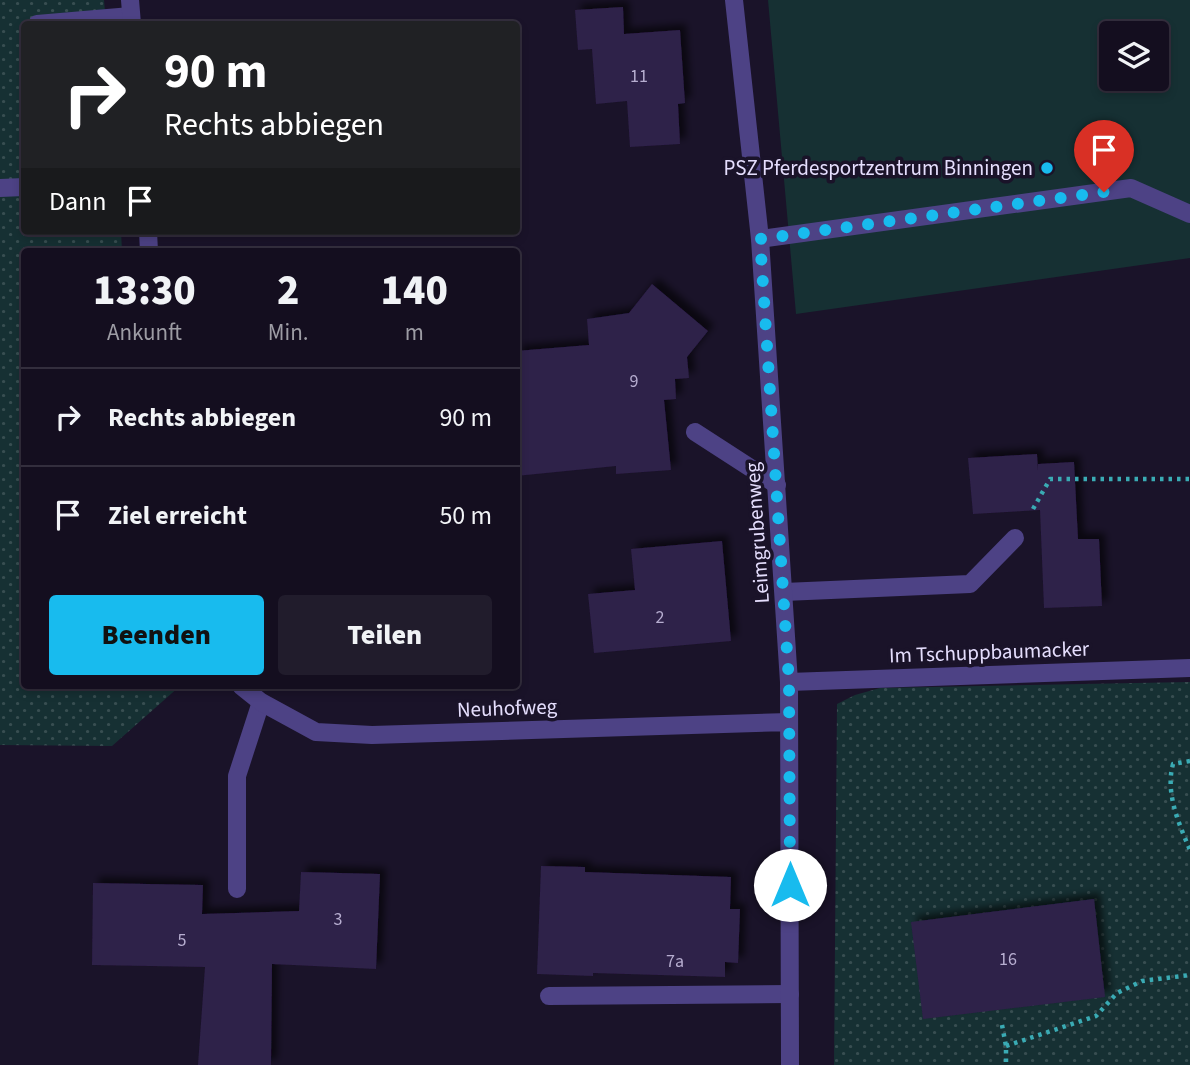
<!DOCTYPE html>
<html lang="de">
<head>
<meta charset="utf-8">
<style>
  body { margin:0; font-family:"Source Sans 3",sans-serif; background:#211c2c; color:#f1f3f6; height:100vh; display:flex; flex-direction:column; font-size:26px; white-space:nowrap }
  * { box-sizing:border-box; margin:0 }
  p { font-size:23px; color:#9d9ca4 }
  .icon { flex:none; width:38px; height:38px; fill:none; stroke:currentColor; stroke-width:2; stroke-linecap:round; stroke-linejoin:round }
  .map { position:relative; flex:1; overflow:hidden }
  .sheet { position:absolute; left:21px; top:248px; width:499px; height:441px; display:flex; flex-direction:column; background:#140e1f; border-radius:7px; box-shadow:0 4px 10px #0003,0 0 0 2px #332e3d }
  .sheet>* { flex:none }
  .banner { position:absolute; left:21px; top:21px; width:499px; height:214px; border-radius:7px; box-shadow:0 4px 10px #0003,0 0 0 2px #332e3d; background:#202124; color:#fff; overflow:hidden }
  .tools { position:absolute; left:1099px; top:21px; display:grid; gap:14px }
  .tools a { display:grid; place-items:center; width:70px; height:70px; border-radius:7px; background:#140e1f; box-shadow:0 4px 10px #0003,0 0 0 2px #332e3d; font-size:35px }
  .pin { position:absolute; display:grid; place-items:center; width:60px; height:60px; color:#fff; margin:-72px -30px; border-radius:50% 50% 50% 0; rotate:-45deg; box-shadow:0 0 7px #0007 }
  .pin .icon { rotate:45deg }
  .me { position:absolute; width:77px; margin:-38px; rotate:0deg; stroke-linejoin:round; filter:drop-shadow(0 0 5px #0008) }
  .turn { display:flex; align-items:center; gap:24px; height:147px; padding:0 28px; font-size:32px }
  .turn .icon { width:91px; height:91px; stroke-width:2.5 }
  .turn b { display:block; font-size:49px; line-height:60px }
  .then { display:flex; align-items:center; height:66px; padding:0 28px; background:#0003; gap:14px; font-size:26px }
  .eta { display:flex; justify-content:space-evenly; align-items:center; height:119px; text-align:center }
  .eta b { font-size:42px; font-weight:800; line-height:49px }
  .primary-button { display:flex; gap:14px; margin-top:auto; padding:14px 28px }
  .primary-button a { flex:1; height:80px; border-radius:7px; background:#18bbee; color:#111; font-size:28px; font-weight:800; line-height:80px; text-align:center }
  .primary-button a+a { background:#211c2c; color:#f1f3f6 }
  ul { padding:0; list-style:none }
  li { display:flex; align-items:center; gap:21px; height:98px; padding:0 28px; border-top:2px solid #332e3d }
  li div { flex:1 }
  li b { display:block; font-size:26px }
  li em { font-style:normal }
  .map>svg:first-child { display:block }
</style>
</head>
<body>
<div class="map">
<svg width="1190" height="1065" viewBox="0 0 1190 1065">
  <defs>
    <pattern id="grass-dots" width="8" height="8" patternUnits="userSpaceOnUse" patternTransform="scale(1.75)"><rect width="8" height="8" fill="#163033"/><path d="M2 2h.1M6 6h.1" fill="none" stroke="#384e51" stroke-width="1.8" stroke-linecap="round"/></pattern>
    <filter id="shadow"><feDropShadow dx="6" dy="-6" stdDeviation="3.5" flood-color="#0009"/></filter>
  </defs>
  <rect width="100%" height="100%" fill="#1a1329"/>
  <path fill="url(#grass-dots)" d="M0,0H104L106,24H24V231H121L122,252H24V686H180L112,746L0,745Z
    M1190,682V1065H834L837,704L855,695L880,688Z"/>
  <path fill="#163033" fill-rule="evenodd" d="M768,0H1190V258L796,314ZM1111,33H1157V79H1111Z"/>
  <path fill="#2e2049" filter="url(#shadow)" d="M623,7L624,34L680,30L685,103L678,104L680,144L630,147L627,101L596,104L592,49L578,50L575,10Z
    M652,284L708,331L687,357L689,378L675,379L676,399L664,400L671,470L616,474V466L516,476V351L589,345L587,319L629,313Z
    M1037,454L1038,471V464L1074,462L1078,539H1099L1102,606L1044,608L1040,510L973,514L968,458Z
    M722,541L731,641L594,653L588,594L635,590L631,549Z
    M541,866L585,867V872L731,877L730,909H740L738,963L725,962V977L593,973V976L537,974Z
    M301,872L380,874L376,969L272,964L271,1065H198L205,967L92,965L93,883L203,885L202,914L299,911Z
    M1094,899L1105,997L923,1019L911,922Z"/>
  <g fill="none" stroke-linecap="round" stroke-linejoin="round">
    <path stroke="#3aabb4" stroke-width="4.5" stroke-dasharray="3.5 5" stroke-linecap="butt" d="M1033,509L1050,479H1190
      M1190,761L1173,764C1165,793 1179,824 1190,850
      M1002,1025L1006,1046V1065
      M1006,1046L1096,1016L1117,993L1142,981L1190,975"/>
    <path stroke="#4d4285" stroke-width="18" d="M37,24L131,16
      M0,188L24,187
      M760,239L1131,188L1190,214
      M695,432L777,485
      M784,592L970,584L1015,538
      M237,889V776L261,702
      M549,996L790,994"/>
    <path stroke="#4d4285" stroke-width="18" d="M130,0L132,24
      M734,0L760,239L789,682L790,1065
      M148,231L149,252
      M789,682L1190,668
      M241,686L261,702L316,732L372,735L789,722"/>
  </g>
  <g fill="none" stroke-linecap="round" stroke-linejoin="round">
    <path stroke="#18bbee" stroke-width="12" stroke-dasharray="0 21.6" d="M790,885L789,682L760,239L1104,192"/>
  </g>
  <circle fill="#18bbee" stroke="#1a1329" stroke-width="2.5" cx="1047" cy="168" r="7"/>
  <g text-anchor="middle" stroke-width="7" stroke-linejoin="round" paint-order="stroke">
    <g font-size="18" fill="#b7aed0">
      <text x="639" y="82">11</text>
      <text x="634" y="387">9</text>
      <text x="660" y="623">2</text>
      <text x="338" y="925">3</text>
      <text x="182" y="946">5</text>
      <text x="1008" y="965">16</text>
      <text x="675" y="967">7a</text>
    </g>
    <g font-size="21" fill="#e5defd" stroke="#1a1329" text-anchor="end">
      <text x="1033" y="175">PSZ Pferdesportzentrum Binningen</text>
    </g>
    <g font-size="21" fill="#e5defd" stroke="#1a1329">
      <text transform="translate(757 533) rotate(-94)" y="7">Leimgrubenweg</text>
      <text transform="translate(989 652) rotate(-2)" y="7">Im Tschuppbaumacker</text>
      <text transform="translate(507 708) rotate(-2)" y="7">Neuhofweg</text>
    </g>
  </g>
</svg>
<div class="tools">
<a><svg class="icon" aria-label="layers" viewBox="0 0 24 24"><path d="M12 4l9 5-9 5-9-5zM3 14l9 5 9-5"/></svg></a>
</div>
<div class="pin" style="left:1104px;top:192px;background:#d93025"><svg class="icon" aria-label="arrive" viewBox="0 0 24 24"><path d="M6 21V4h12l-3 4 3 4H6"/></svg></div>
<svg class="me" style="left:790px;top:885px" viewBox="-20 -20 40 40"><circle r="19" fill="#fff"/><path d="M0-13L10 11 0 6-10 11z" fill="#18bbee"/></svg>
<div class="banner">
<div class="turn"><svg class="icon" aria-label="right" viewBox="0 0 24 24"><path d="M7 20v-9h11M14 6l5 5-5 5"/></svg><div><b>90 m</b>Rechts abbiegen</div></div>
<div class="then">Dann<svg class="icon" aria-label="arrive" viewBox="0 0 24 24"><path d="M6 21V4h12l-3 4 3 4H6"/></svg></div>
</div>
<section class="sheet">
<div class="eta">
<div><b>13:30</b><p>Ankunft</p></div>
<div><b>2</b><p>Min.</p></div>
<div><b>140</b><p>m</p></div>
</div>
<ul>
<li><svg class="icon" aria-label="right" viewBox="0 0 24 24"><path d="M7 20v-9h11M14 6l5 5-5 5"/></svg><div><b>Rechts abbiegen</b></div><em>90 m</em></li>
<li><svg class="icon" aria-label="arrive" viewBox="0 0 24 24"><path d="M6 21V4h12l-3 4 3 4H6"/></svg><div><b>Ziel erreicht</b></div><em>50 m</em></li>
</ul>
<div class="primary-button"><a>Beenden</a><a>Teilen</a></div>
</section>
</div>
</body>
</html>
